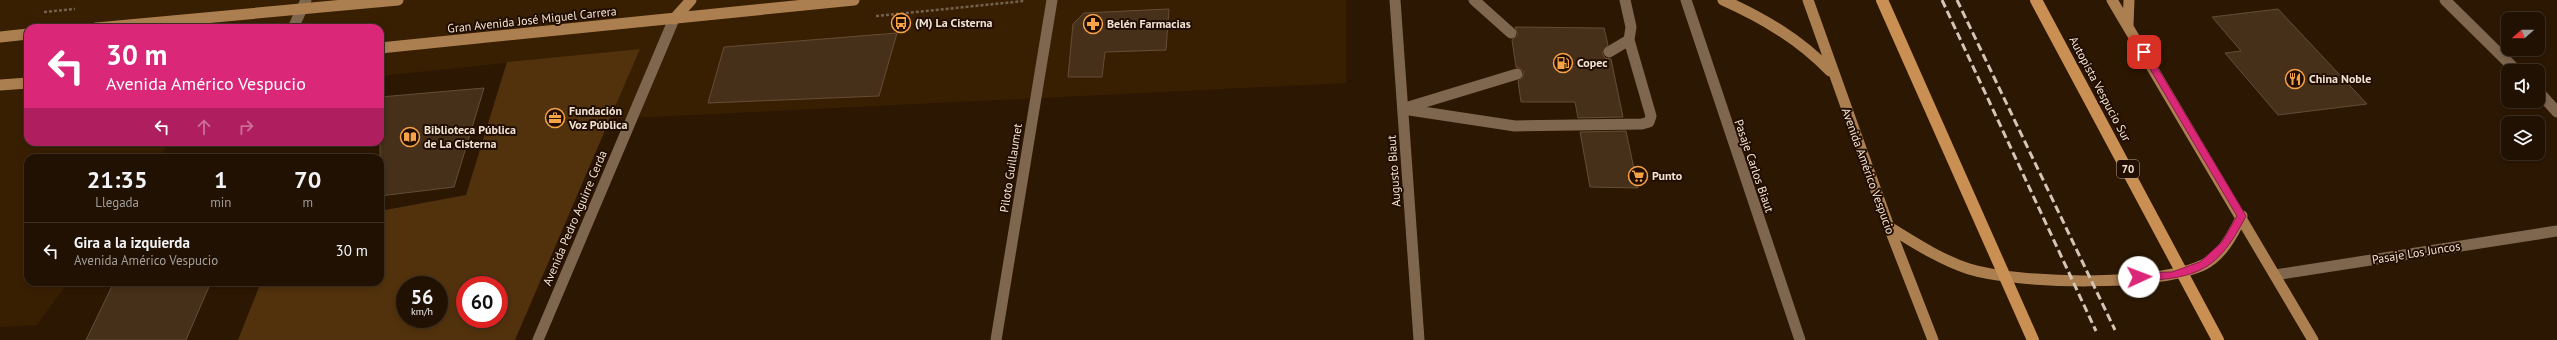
<!DOCTYPE html>
<html lang="es">
<head>
<meta charset="utf-8">
<style>
  body { margin:0; font-family:"PT Sans",sans-serif; background:#2d1f11; color:#f1f3f6; height:100vh; display:flex; flex-direction:column; font-size:15px; white-space:nowrap }
  * { box-sizing:border-box; margin:0 }
  p { font-size:13px; color:#a29d99 }
  .icon { flex:none; width:22px; height:22px; fill:none; stroke:currentColor; stroke-width:2; stroke-linecap:round; stroke-linejoin:round }
  .map { position:relative; flex:1; overflow:hidden }
  .sheet { position:absolute; left:24px; top:154px; width:360px; height:132px; display:flex; flex-direction:column; background:#211102; border-radius:12px; box-shadow:0 2px 6px #0003,0 0 0 1px #3e3124 }
  .sheet>* { flex:none }
  .banner { position:absolute; left:24px; top:24px; width:360px; height:122px; border-radius:12px; box-shadow:0 2px 6px #0003,0 0 0 1px #3e3124; background:#db2777; color:#fff; overflow:hidden }
  .needle { width:26px; rotate:249deg }
  .fabs { position:absolute; left:2501px; top:12px; display:grid; gap:8px }
  .fabs a { display:grid; place-items:center; width:44px; height:44px; border-radius:8px; background:#211102; box-shadow:0 2px 6px #0003,0 0 0 1px #3e3124; font-size:20px }
  .speed { position:absolute; left:396px; top:276px; display:flex; gap:8px; font-size:20px; font-weight:700; text-align:center }
  .speed>* { display:grid; place-content:center; width:52px; height:52px; border-radius:50%; background:#211102; box-shadow:0 2px 6px #0003,0 0 0 1px #3e3124; line-height:1 }
  .speed small { font-size:10px; font-weight:400 }
  .speed .limit { border:6px solid #d22; background:#fff; color:#111 }
  .pin { position:absolute; display:grid; place-items:center; width:34px; height:34px; color:#fff; margin:-17px; border-radius:8px; box-shadow:0 2px 6px #0006 }
  .me { position:absolute; width:44px; margin:-22px; rotate:88deg; stroke-linejoin:round; filter:drop-shadow(0 0 3px #0008) }
  .turn { display:flex; align-items:center; gap:14px; height:84px; padding:0 16px; font-size:18px }
  .turn .icon { width:52px; height:52px; stroke-width:2.5 }
  .turn b { display:block; font-size:28px; line-height:34px }
  .lanes { display:flex; align-items:center; height:38px; padding:0 16px; background:#0003; justify-content:center; gap:20px; direction:ltr }
  .lanes .off { opacity:.35 }
  .eta { display:flex; justify-content:space-evenly; align-items:center; height:68px; text-align:center }
  .eta b { font-size:24px; font-weight:600; line-height:28px }
  ul { padding:0; list-style:none }
  li { display:flex; align-items:center; gap:12px; height:56px; padding:0 16px; border-top:1px solid #3e3124 }
  li div { flex:1 }
  li b { display:block; font-size:15px }
  li em { font-style:normal }
  .map>svg:first-child { display:block }
</style>
</head>
<body>
<div class="map">
<svg width="2557" height="340" viewBox="0 0 2557 340">
  <rect width="100%" height="100%" fill="#2c1702"/>
  <path fill="#391f02" d="M0,0H1346V83L610,119L640,49L380,76V28H28V142H170L158,158H28V282H68L37,325L0,327Z"/>
  <path fill="#52320d" fill-rule="evenodd" d="M640,49L515,340H238L261,282H380V211L466,195L507,62ZM405,285H439V319H405ZM465,285H499V319H465Z"/>
  <path fill="#47301a" stroke="#654d35" d="M1169,9L1166,50L1105,52L1102,77H1068L1073,24L1084,13Z
    M2278,9L2367,104L2278,115L2225,53L2241,51L2212,17Z
    M1515,27L1604,28L1608,45L1602,53L1605,58L1611,59L1623,117L1578,118L1575,102H1521L1518,81L1522,78L1524,72L1521,69L1516,67L1512,40L1518,35Z
    M897,33L879,96L708,103L724,47Z
    M484,88L454,187L380,196V97Z
    M1626,131L1638,188L1590,187L1580,132Z
    M114,282H211L186,340H86Z"/>
  <g fill="none" stroke-linecap="round" stroke-linejoin="round">
    <path stroke="#73614e" stroke-width="2.5" stroke-dasharray="3 2" stroke-linecap="butt" d="M44,12L75,9
      M876,16L1024,1"/>
    <path stroke="#7f664e" stroke-width="11" d="M1474,0L1511,33
      M1609,52L1629,40L1631,27L1625,0
      M1405,108L1517,74
      M1403,109L1515,126L1642,124L1649,122L1651,116L1629,40"/>
    <path stroke="#7f664e" stroke-width="11" d="M1395,0L1419,340
      M1686,0L1800,340
      M2445,0L2517,71
      M293,28L306,0
      M2538,91L2557,112
      M2275,275L2557,231
      M996,340L1052,0"/>
    <path stroke="#7f664e" stroke-width="11" d="M538,340L674,19"/>
    <path stroke="#ac7f50" stroke-width="11" d="M1723,0C1763,18 1799,39 1830,71
      M1808,0L1889,227L1933,340
      M2112,0L2313,340
      M674,19L691,0
      M2128,25L2129,0
      M96,28L398,0
      M0,37L28,34
      M380,48L854,0
      M0,85L28,83
      M1889,227C1915,243 1941,260 1969,269C2018,284 2157,287 2203,265C2222,256 2233,234 2242,216"/>
    <path stroke="#ca8f52" stroke-width="12" d="M1882,0L2033,340
      M2036,0L2218,340"/>
    <path stroke="#d4c5b7" stroke-width="3" stroke-dasharray="8 4" stroke-linecap="butt" d="M1942,0L2096,331
      M1957,0L2115,330"/>
  </g>
  <path fill="#db2777" stroke="#8e194d" d="M2141,50H2147L2246,216C2218,270 2199,278 2139,281L2134,277L2139,273L2172,272L2200,262L2222,242L2237,216L2140,52Z"/>
  <defs>
    <symbol id="bus-ring" viewBox="-11 -11 22 22"><circle r="9.5" fill="#220e00" stroke="#f6a247" stroke-width="1.5"/><path d="M-5-6H5V4H4V6H2V4H-2V6H-4V4H-5ZM-3.5-4V0h7V-4ZM-3.5 1.2v1.5H-2V1.2ZM2 1.2v1.5H3.5V1.2Z" fill="#f6a247"/></symbol>
    <symbol id="pharmacy-ring" viewBox="-11 -11 22 22"><circle r="9.5" fill="#220e00" stroke="#f6a247" stroke-width="1.5"/><path d="M-2-6h4v4h4v4h-4v4h-4v-4h-4v-4h4Z" fill="#f6a247"/></symbol>
    <symbol id="fuel-ring" viewBox="-11 -11 22 22"><circle r="9.5" fill="#220e00" stroke="#f6a247" stroke-width="1.5"/><path d="M-5.5-6h7V0h2V4h1.3V-2.5L3-4.5l.8-.8L6-3V5H2.5V1h-1V6h-7ZM-4.2-4.7v3.2H.2V-4.7Z" fill="#f6a247"/></symbol>
    <symbol id="restaurant-ring" viewBox="-11 -11 22 22"><circle r="9.5" fill="#220e00" stroke="#f6a247" stroke-width="1.5"/><path d="M-5-6h1v4h1v-4h1v4h1v-4h1v5L-1.5 .5V6h-2V.5L-5-1ZM5-6V6H3V1.5H1.5Q1.5-4 5-6Z" fill="#f6a247"/></symbol>
    <symbol id="office-ring" viewBox="-11 -11 22 22"><circle r="9.5" fill="#220e00" stroke="#f6a247" stroke-width="1.5"/><path d="M-6-3h4V-5.5h4V-3h4V5H-6ZM-1-4.5V-3h2v-1.5ZM-6 0V1H6V0Z" fill="#f6a247"/></symbol>
    <symbol id="library-ring" viewBox="-11 -11 22 22"><circle r="9.5" fill="#220e00" stroke="#f6a247" stroke-width="1.5"/><path d="M-6-4Q-3-5.5-.7-3.5V5Q-3 3-6 4ZM6-4Q3-5.5 .7-3.5V5Q3 3 6 4Z" fill="#f6a247"/></symbol>
    <symbol id="supermarket-ring" viewBox="-11 -11 22 22"><circle r="9.5" fill="#220e00" stroke="#f6a247" stroke-width="1.5"/><path d="M-6-5.5h2.5l.6 2H6L4.5 2H-2.5L-4.4-4H-6ZM-1.5 3.2a1.3 1.3 0 1 0 .1 0ZM3 3.2a1.3 1.3 0 1 0 .1 0Z" fill="#f6a247"/></symbol>
  </defs>
  <g fill-rule="evenodd">
    <use href="#bus-ring" x="890" y="12" width="22" height="22"/>
    <use href="#pharmacy-ring" x="1082" y="13" width="22" height="22"/>
    <use href="#fuel-ring" x="1552" y="52" width="22" height="22"/>
    <use href="#restaurant-ring" x="2284" y="68" width="22" height="22"/>
    <use href="#office-ring" x="544" y="107" width="22" height="22"/>
    <use href="#library-ring" x="399" y="126" width="22" height="22"/>
    <use href="#supermarket-ring" x="1627" y="165" width="22" height="22"/>
  </g>
  <g text-anchor="middle" stroke-width="4" stroke-linejoin="round" paint-order="stroke">
    <rect fill="#220e00" stroke="#b2a294" stroke-width="1" x="2117" y="160" width="22" height="18" rx="3"/>
    <g font-size="11" font-weight="bold" fill="#f0e2d4">
      <text x="2128" y="173">70</text>
    </g>
    <g font-size="12" fill="#f0e2d4" stroke="#220e00">
      <text transform="translate(532 20) rotate(-6)" y="4">Gran Avenida José Miguel Carrera</text>
      <text transform="translate(2100 89) rotate(62)" y="4">Autopista Vespucio Sur</text>
      <text transform="translate(1754 166) rotate(71)" y="4">Pasaje Carlos Biaut</text>
      <text transform="translate(1011 168) rotate(-81)" y="4">Piloto Guillaumet</text>
      <text transform="translate(1394 171) rotate(-94)" y="4">Augusto Biaut</text>
      <text transform="translate(1868 171) rotate(70)" y="4">Avenida Américo Vespucio</text>
      <text transform="translate(575 218) rotate(-67)" y="4">Avenida Pedro Aguirre Cerda</text>
      <text transform="translate(2416 253) rotate(-9)" y="4">Pasaje Los Juncos</text>
    </g>
    <g font-size="12" font-weight="bold" fill="#f0e2d4" stroke="#220e00" text-anchor="start">
      <text x="915" y="27">(M) La Cisterna</text>
      <text x="1107" y="28">Belén Farmacias</text>
      <text x="1577" y="67">Copec</text>
      <text x="2309" y="83">China Noble</text>
      <text x="569" y="115">Fundación<tspan x="569" dy="14">Voz Pública</tspan></text>
      <text x="424" y="134">Biblioteca Pública<tspan x="424" dy="14">de La Cisterna</tspan></text>
      <text x="1652" y="180">Punto</text>
    </g>
  </g>
</svg>
<div class="fabs">
<a><svg class="needle" viewBox="-14 -14 28 28"><path d="M0-13l5 13h-10z" fill="#e53935"/><path d="M0 13l5-13h-10z" fill="#a29d99"/></svg></a>
<a><svg class="icon" aria-label="sound" viewBox="0 0 24 24"><path d="M4 9h4l5-4v14l-5-4H4zM17 9q2 3 0 6"/></svg></a>
<a><svg class="icon" aria-label="layers" viewBox="0 0 24 24"><path d="M12 4l9 5-9 5-9-5zM3 14l9 5 9-5"/></svg></a>
</div>
<div class="speed"><div>56<small>km/h</small></div><div class="limit">60</div></div>
<div class="pin" style="left:2144px;top:52px;background:#d93025"><svg class="icon" aria-label="arrive" viewBox="0 0 24 24"><path d="M6 21V4h12l-3 4 3 4H6"/></svg></div>
<svg class="me" style="left:2139px;top:277px" viewBox="-20 -20 40 40"><circle r="19" fill="#fff"/><path d="M0-13L10 11 0 6-10 11z" fill="#db2777"/></svg>
<div class="banner">
<div class="turn"><svg class="icon" aria-label="left" viewBox="0 0 24 24"><path d="M17 20v-9H6M10 6l-5 5 5 5"/></svg><div><b>30 m</b>Avenida Américo Vespucio</div></div>
<div class="lanes"><svg class="icon" aria-label="left" viewBox="0 0 24 24"><path d="M17 20v-9H6M10 6l-5 5 5 5"/></svg><svg class="icon off" aria-label="ahead" viewBox="0 0 24 24"><path d="M12 20V5M6 11l6-6 6 6"/></svg><svg class="icon off" aria-label="right" viewBox="0 0 24 24"><path d="M7 20v-9h11M14 6l5 5-5 5"/></svg></div>
</div>
<section class="sheet">
<div class="eta">
<div><b>21:35</b><p>Llegada</p></div>
<div><b>1</b><p>min</p></div>
<div><b>70</b><p>m</p></div>
</div>
<ul>
<li><svg class="icon" aria-label="left" viewBox="0 0 24 24"><path d="M17 20v-9H6M10 6l-5 5 5 5"/></svg><div><b>Gira a la izquierda</b><p>Avenida Américo Vespucio</p></div><em>30 m</em></li>
</ul>
</section>
</div>
</body>
</html>
